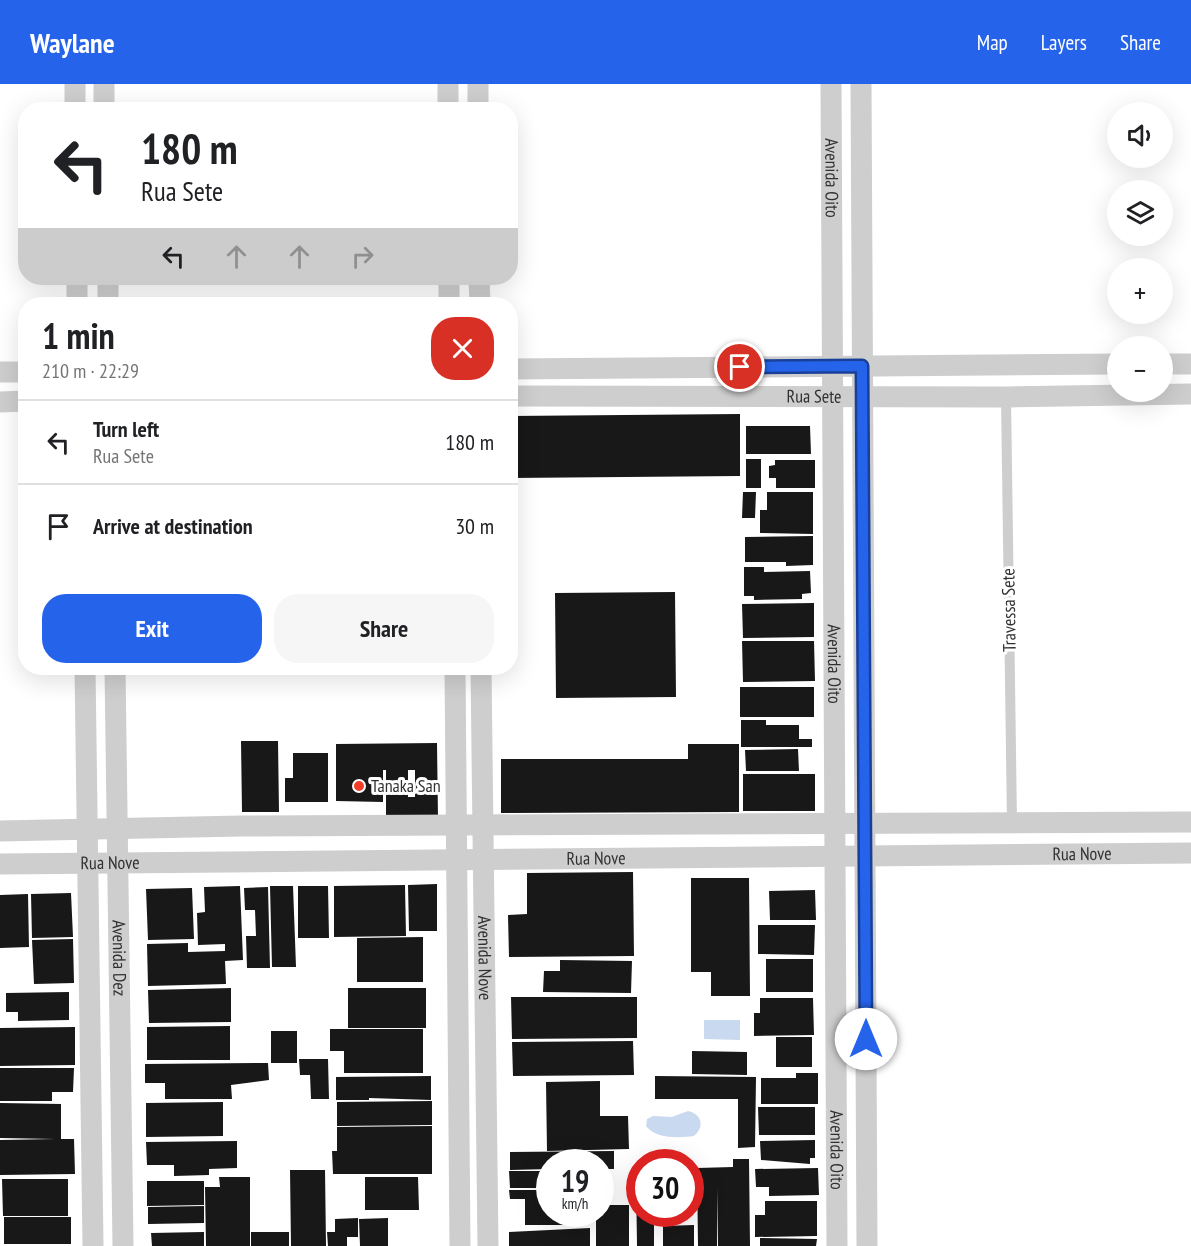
<!DOCTYPE html>
<html lang="en">
<head>
<meta charset="utf-8">
<style>
  body { margin:0; font-family:"PT Sans Narrow",sans-serif; background:#f6f6f6; color:#202124; height:100vh; display:flex; flex-direction:column; font-size:22px; white-space:nowrap }
  * { box-sizing:border-box; margin:0 }
  p { font-size:20px; color:#757577 }
  .icon { flex:none; width:33px; height:33px; fill:none; stroke:currentColor; stroke-width:2; stroke-linecap:round; stroke-linejoin:round }
  .map { position:relative; flex:1; overflow:hidden }
  .drawer { position:absolute; left:18px; top:213px; width:500px; height:378px; display:flex; flex-direction:column; background:#fff; border-radius:24px; box-shadow:0 6px 24px #0002 }
  .drawer>* { flex:none }
  .top-card { position:absolute; left:18px; top:18px; width:500px; height:183px; border-radius:24px; box-shadow:0 6px 24px #0002; background:#fff; color:#202124; overflow:hidden }
  .tools { position:absolute; left:1107px; top:18px; display:grid; gap:12px }
  .tools a { display:grid; place-items:center; width:66px; height:66px; border-radius:50%; background:#fff; box-shadow:0 6px 24px #0002; font-size:30px }
  .speed { position:absolute; left:536px; top:1065px; display:flex; gap:12px; font-size:30px; font-weight:700; text-align:center }
  .speed>* { display:grid; place-content:center; width:78px; height:78px; border-radius:50%; background:#fff; box-shadow:0 6px 24px #0002; line-height:1 }
  .speed small { font-size:15px; font-weight:400 }
  .speed .limit { border:9px solid #d22; background:#fff; color:#111 }
  .pin { position:absolute; display:grid; place-items:center; width:51px; height:51px; color:#fff; margin:-26px; border:3px solid #fff; border-radius:50%; box-shadow:0 2px 6px #0007 }
  .me { position:absolute; width:66px; margin:-33px; rotate:0deg; stroke-linejoin:round; filter:drop-shadow(0 0 4px #0008) }
  .turn { display:flex; align-items:center; gap:21px; height:126px; padding:0 24px; font-size:27px }
  .turn .icon { width:78px; height:78px; stroke-width:2.5 }
  .turn b { display:block; font-size:42px; line-height:51px }
  .lanes { display:flex; align-items:center; height:57px; padding:0 24px; background:#0003; justify-content:center; gap:30px; direction:ltr }
  .lanes .off { opacity:.35 }
  .round { display:grid; place-items:center; flex:none; width:63px; height:63px; border-radius:24px; background:#f6f6f6 }
  .head { display:flex; align-items:center; justify-content:space-between; height:102px; padding:0 24px }
  h1 { font-size:36px; font-weight:700; line-height:45px }
  .button { display:flex; gap:12px; margin-top:auto; padding:12px 24px }
  .button a { flex:1; height:69px; border-radius:24px; background:#2563eb; color:#fff; font-size:24px; font-weight:700; line-height:69px; text-align:center }
  .button a+a { background:#f6f6f6; color:#202124 }
  ul { padding:0; list-style:none }
  li { display:flex; align-items:center; gap:18px; height:84px; padding:0 24px; border-top:2px solid #e0e0e0 }
  li div { flex:1 }
  li b { display:block; font-size:22px }
  li em { font-style:normal }
  header { display:flex; align-items:center; gap:36px; box-sizing:border-box; height:84px; padding:0 30px; background:#2563eb; color:#fff }
  header strong { font-size:28px }
  nav { display:flex; gap:33px; margin-inline-start:auto; font-size:21px }
  .map>svg:first-child { display:block }
</style>
</head>
<body>
<header>
<strong>Waylane</strong>
<nav><a>Map</a><a>Layers</a><a>Share</a></nav>
</header>
<div class="map">
<svg width="1191" height="1162" viewBox="0 0 1191 1162">
  <rect width="100%" height="100%" fill="#fff"/>
  <path fill="#c9d9ef" d="M704,936H740V956L704,955Z
    M688,1027C702,1030 705,1043 694,1052C679,1054 656,1055 646,1042L647,1035L653,1032L672,1033Z"/>
  <path fill="#181818" fill-rule="evenodd" d="M740,330V392L510,394V332Z
    M746,342H810L811,370H746Z
    M746,375H761V404H746Z
    M775,376H815V404H776V394H769V382L775,381Z
    M743,408H756L755,434H742Z
    M767,408H813V450L760,449V426H767Z
    M813,452V481L786,482V478H745V453Z
    M744,483H764V488L810,487L811,509L802,510V515L754,516V512H744Z
    M675,508L676,613L556,614L555,509Z
    M814,519V553L743,554L742,520Z
    M742,557H814L815,597L743,598Z
    M740,603H814V633H740Z
    M741,636H766V641H799V655H812V663H741Z
    M241,657H278L279,728H242Z
    M437,659L438,735H386V686H383V718L336,717V660ZM408,686H415V713H408Z
    M688,660H739V728L501,729V675H688Z
    M798,665L799,687H746L745,666Z
    M293,669H328V718H285V694H293Z
    M743,690H815V727H743Z
    M633,788L634,872L509,873L508,831L527,830V789Z
    M691,794H749L750,912H711V888H691Z
    M437,800V847H409L408,801Z
    M405,801L406,852L334,853V802Z
    M240,802L243,876L225,877L226,900L148,902L147,860L188,859V868L225,867V860L198,861L197,829L205,828L204,803Z
    M270,802H293L296,883H272Z
    M298,802H328L329,854H298Z
    M268,803L270,884H247L246,852H256L255,826H245L244,804Z
    M192,804L194,855L148,856L146,805Z
    M815,806L816,836H770L769,807Z
    M71,809L73,853L32,854L31,810Z
    M28,810L29,863L0,864V811Z
    M758,841H815L814,871L758,870Z
    M423,853V898H357V854Z
    M73,855L74,899L34,900L32,856Z
    M766,875H813V908H766Z
    M560,876L632,877L631,909L543,908L544,887H560Z
    M231,904V938L149,939L148,906Z
    M348,904H426V944H348Z
    M69,908V936L18,937V928H6V909Z
    M511,913H637V954L512,955Z
    M760,914H813L814,951L754,952V929H760Z
    M230,942V976H147V943Z
    M75,943V981L0,982V944Z
    M330,945H423V989H344V967H330Z
    M271,947H297V979H271Z
    M776,953H812V983H776Z
    M633,957L634,991L513,992L512,958Z
    M692,967L747,968V991L692,990Z
    M299,975H328L329,1015H311L310,991H300Z
    M268,979L269,996L231,1001L232,1015H165V999H145V980Z
    M0,984H74L73,1008H52V1017H0Z
    M796,989H818V1020H761V994H796Z
    M431,992V1016L369,1014V1016H336V993Z
    M655,992L756,993L755,1063L738,1064V1015H655Z
    M600,997V1032H628L629,1065L547,1067L546,998Z
    M432,1017V1041L337,1042V1018Z
    M223,1018V1052L146,1053V1019Z
    M0,1019L61,1020V1055H74L75,1090L0,1091V1056L55,1055L0,1054Z
    M758,1023H815V1051H759Z
    M432,1042V1090H333L332,1067H337V1043Z
    M815,1056V1074H810V1080L761,1076L760,1057Z
    M237,1057V1084L209,1085V1091L174,1092V1081H147L146,1058Z
    M614,1067V1085H600V1078H549V1085L510,1086V1068Z
    M733,1075H749L750,1162H718L717,1104V1162H698L697,1084L733,1083Z
    M818,1084L819,1111L769,1112V1103H756L755,1085Z
    M290,1086H325L326,1162H291Z
    M509,1087H549V1104H510Z
    M636,1090H639V1130H654V1162H637Z
    M219,1093H250V1162H206L205,1103H220Z
    M365,1093H418L419,1126H365Z
    M2,1095H68V1132H3Z
    M147,1097H204V1121L147,1122Z
    M509,1106H549V1130H582V1141H525V1115H510Z
    M765,1117H817V1152L755,1153V1131H765Z
    M600,1121H629V1162H596V1130H600Z
    M204,1122V1139L148,1140V1123Z
    M4,1133H71V1160H4Z
    M358,1134V1153H347V1162H328L327,1148H335V1135Z
    M388,1134V1162H360L359,1135Z
    M694,1141V1162H663V1142Z
    M590,1144V1162H509V1148Z
    M204,1148V1162H152L151,1149Z
    M251,1148H289V1162H251Z
    M760,1154L817,1155L816,1162H760Z"/>
  <g fill="none" stroke-linecap="round" stroke-linejoin="round">
    <path stroke="#cecece" stroke-width="10" d="M1006,313L1012,739"/>
    <g stroke="#cecece" stroke-width="21">
      <path d="M75,0V26"/>
      <path d="M104,0V26"/>
      <path d="M448,0V26"/>
      <path d="M478,0V26"/>
      <path id="s1" d="M831,0L837,1162"/>
      <path d="M861,0L867,1162"/>
      <path d="M77,194V220"/>
      <path d="M108,194V220"/>
      <path d="M449,194V220"/>
      <path d="M479,194L480,220"/>
      <path d="M1162,280H1191"/>
      <path d="M510,285L1118,280"/>
      <path d="M0,288H26"/>
      <path id="s2" d="M510,312L1006,313L1191,310"/>
      <path d="M0,318L26,317"/>
      <path d="M85,584L93,1162"/>
      <path id="s3" d="M115,584L123,1162"/>
      <path d="M455,584L460,1162"/>
      <path id="s4" d="M481,584L488,1162"/>
      <path d="M0,747L241,742L1191,738"/>
      <path id="s5" d="M0,780L1191,769"/>
    </g>
  </g>
  <g fill="none" stroke-linecap="round" stroke-linejoin="round">
    <defs>
      <path id="route" d="M740,283L862,282L866,955"/>
    </defs>
    <use href="#route" stroke="#184099" stroke-width="15"/>
    <use href="#route" stroke="#2563eb" stroke-width="10"/>
  </g>
  <circle fill="#f23e28" stroke="#fff" stroke-width="2" cx="359" cy="702" r="6"/>
  <g text-anchor="middle" stroke-width="6" stroke-linejoin="round" paint-order="stroke">
    <g font-size="18" fill="#313131" stroke="#fff">
      <text dy="6" stroke="none"><textPath href="#s1" startOffset="94">Avenida Oito</textPath></text>
      <text dy="6" stroke="none"><textPath href="#s2" startOffset="304">Rua Sete</textPath></text>
      <text transform="translate(1009 526) rotate(-91)" y="6">Travessa Sete</text>
      <text dy="6" stroke="none"><textPath href="#s1" startOffset="580">Avenida Oito</textPath></text>
      <text dy="6" stroke="none"><textPath href="#s5" startOffset="1082">Rua Nove</textPath></text>
      <text dy="6" stroke="none"><textPath href="#s5" startOffset="596">Rua Nove</textPath></text>
      <text dy="6" stroke="none"><textPath href="#s5" startOffset="110">Rua Nove</textPath></text>
      <text dy="6" stroke="none"><textPath href="#s3" startOffset="290">Avenida Dez</textPath></text>
      <text dy="6" stroke="none"><textPath href="#s4" startOffset="290">Avenida Nove</textPath></text>
      <text dy="6" stroke="none"><textPath href="#s1" startOffset="1066">Avenida Oito</textPath></text>
    </g>
    <g font-size="18" fill="#313131" stroke="#fff" text-anchor="start">
      <text x="371" y="708">Tanaka San</text>
    </g>
  </g>
</svg>
<div class="tools">
<a><svg class="icon" aria-label="sound" viewBox="0 0 24 24"><path d="M4 9h4l5-4v14l-5-4H4zM17 9q2 3 0 6"/></svg></a>
<a><svg class="icon" aria-label="layers" viewBox="0 0 24 24"><path d="M12 4l9 5-9 5-9-5zM3 14l9 5 9-5"/></svg></a>
<a>+</a>
<a>−</a>
</div>
<div class="speed"><div>19<small>km/h</small></div><div class="limit">30</div></div>
<div class="pin" style="left:740px;top:283px;background:#d93025"><svg class="icon" aria-label="arrive" viewBox="0 0 24 24"><path d="M6 21V4h12l-3 4 3 4H6"/></svg></div>
<svg class="me" style="left:866px;top:955px" viewBox="-20 -20 40 40"><circle r="19" fill="#fff"/><path d="M0-13L10 11 0 6-10 11z" fill="#2563eb"/></svg>
<div class="top-card">
<div class="turn"><svg class="icon" aria-label="left" viewBox="0 0 24 24"><path d="M17 20v-9H6M10 6l-5 5 5 5"/></svg><div><b>180 m</b>Rua Sete</div></div>
<div class="lanes"><svg class="icon" aria-label="left" viewBox="0 0 24 24"><path d="M17 20v-9H6M10 6l-5 5 5 5"/></svg><svg class="icon off" aria-label="ahead" viewBox="0 0 24 24"><path d="M12 20V5M6 11l6-6 6 6"/></svg><svg class="icon off" aria-label="ahead" viewBox="0 0 24 24"><path d="M12 20V5M6 11l6-6 6 6"/></svg><svg class="icon off" aria-label="right" viewBox="0 0 24 24"><path d="M7 20v-9h11M14 6l5 5-5 5"/></svg></div>
</div>
<section class="drawer">
<div class="head"><div><h1>1 min</h1><p>210 m · 22:29</p></div><a class="round" style="background:#d93025;color:#fff"><svg class="icon" aria-label="close" viewBox="0 0 24 24"><path d="M6 6l12 12M18 6L6 18"/></svg></a></div>
<ul>
<li><svg class="icon" aria-label="left" viewBox="0 0 24 24"><path d="M17 20v-9H6M10 6l-5 5 5 5"/></svg><div><b>Turn left</b><p>Rua Sete</p></div><em>180 m</em></li>
<li><svg class="icon" aria-label="arrive" viewBox="0 0 24 24"><path d="M6 21V4h12l-3 4 3 4H6"/></svg><div><b>Arrive at destination</b></div><em>30 m</em></li>
</ul>
<div class="button"><a>Exit</a><a>Share</a></div>
</section>
</div>
</body>
</html>
